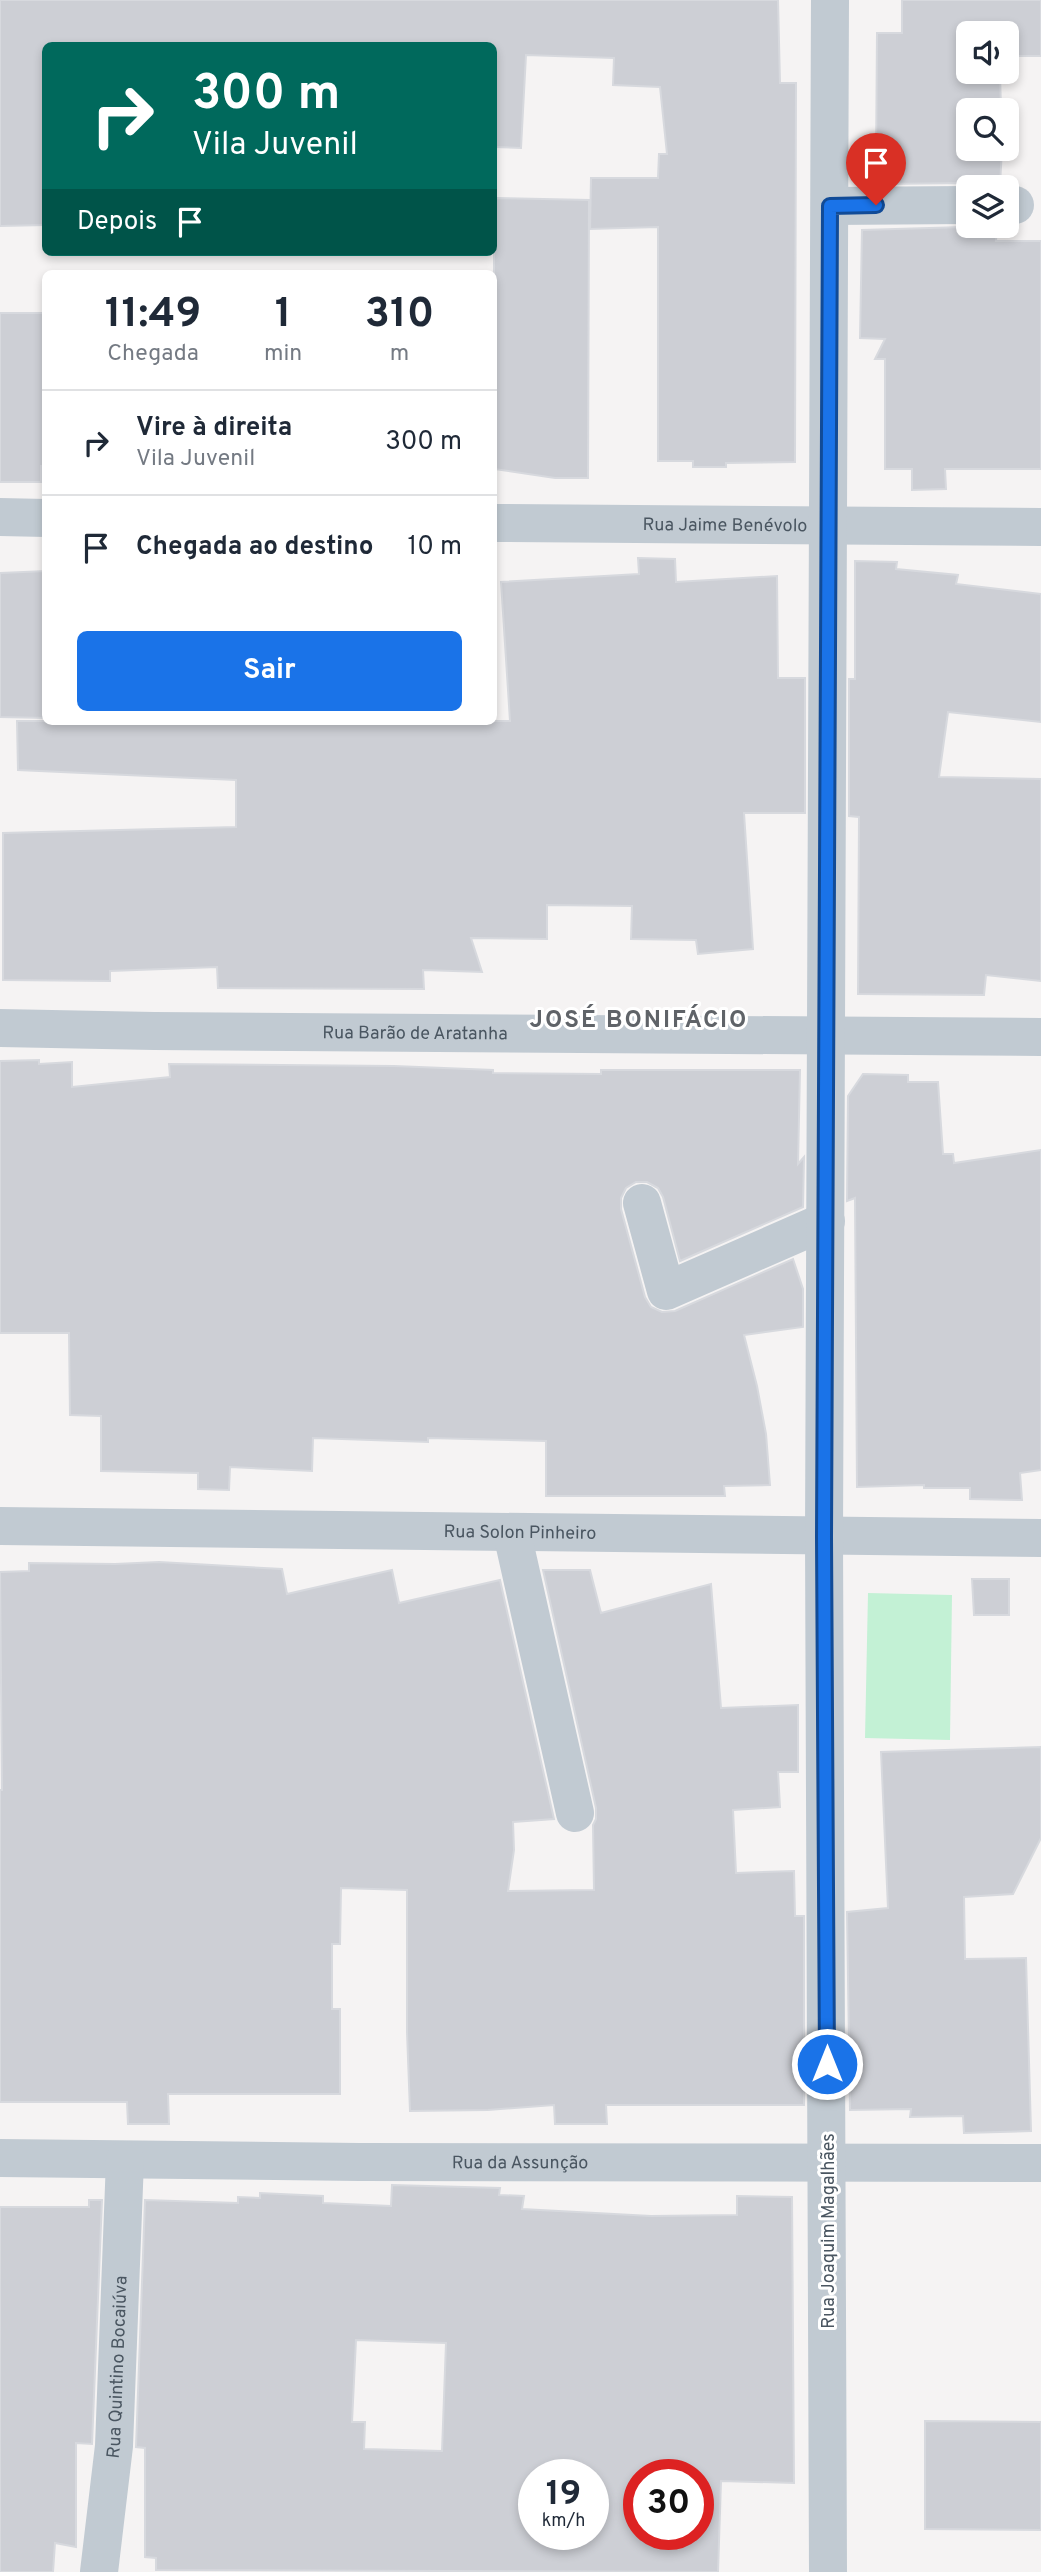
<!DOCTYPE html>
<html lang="pt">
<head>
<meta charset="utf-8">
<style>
  body { margin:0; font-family:Overpass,sans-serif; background:#f2f2f3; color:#1f2937; height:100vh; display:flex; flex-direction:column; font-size:26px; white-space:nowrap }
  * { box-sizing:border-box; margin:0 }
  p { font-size:23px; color:#747a83 }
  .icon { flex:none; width:38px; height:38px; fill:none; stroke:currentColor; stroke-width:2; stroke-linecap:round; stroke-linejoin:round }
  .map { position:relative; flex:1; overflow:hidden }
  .drawer { position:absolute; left:42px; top:270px; width:455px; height:455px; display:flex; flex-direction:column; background:#fff; border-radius:10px; box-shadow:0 4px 10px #0003 }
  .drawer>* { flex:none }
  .banner { position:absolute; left:42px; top:42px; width:455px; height:214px; border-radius:10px; box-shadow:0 4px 10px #0003; background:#00695c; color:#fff; overflow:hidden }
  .fabs { position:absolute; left:956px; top:21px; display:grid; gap:14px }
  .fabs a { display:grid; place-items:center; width:63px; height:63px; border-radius:10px; background:#fff; box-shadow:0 4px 10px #0003; font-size:35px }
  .speed { position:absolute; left:518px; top:2459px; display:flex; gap:14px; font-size:35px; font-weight:700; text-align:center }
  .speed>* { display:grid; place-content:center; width:91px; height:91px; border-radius:50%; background:#fff; box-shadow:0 4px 10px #0003; line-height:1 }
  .speed small { font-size:18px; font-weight:400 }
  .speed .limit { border:10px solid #d22; background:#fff; color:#111 }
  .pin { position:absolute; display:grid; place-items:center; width:60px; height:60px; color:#fff; margin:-72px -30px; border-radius:50% 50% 50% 0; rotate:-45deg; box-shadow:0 0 7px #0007 }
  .pin .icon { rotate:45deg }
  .me { position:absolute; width:77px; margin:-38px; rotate:0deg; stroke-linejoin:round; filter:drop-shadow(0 0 5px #0008) }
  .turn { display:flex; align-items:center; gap:24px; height:147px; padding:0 35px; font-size:32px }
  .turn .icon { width:91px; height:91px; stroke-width:2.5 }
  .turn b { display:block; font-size:49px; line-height:60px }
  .then { display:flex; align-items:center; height:66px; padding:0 35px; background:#0003; gap:14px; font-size:26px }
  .eta { display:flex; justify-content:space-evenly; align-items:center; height:119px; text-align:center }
  .eta b { font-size:42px; font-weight:700; line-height:49px }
  .primary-button { display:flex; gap:14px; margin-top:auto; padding:14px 35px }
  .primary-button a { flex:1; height:80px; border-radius:10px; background:#1a73e8; color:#fff; font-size:28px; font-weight:700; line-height:80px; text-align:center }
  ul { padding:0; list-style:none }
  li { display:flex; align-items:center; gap:21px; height:105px; padding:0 35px; border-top:2px solid #e0e1e3 }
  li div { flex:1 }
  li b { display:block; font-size:26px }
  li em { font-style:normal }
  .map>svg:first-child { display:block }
</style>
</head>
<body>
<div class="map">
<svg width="1041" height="2572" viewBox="0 0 1041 2572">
  <rect width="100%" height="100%" fill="#f5f3f3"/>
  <path fill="#c3f1d5" d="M868,1593L952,1595L950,1740L865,1738Z"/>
  <path fill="#cdcfd5" stroke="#d7d9de" stroke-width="2" fill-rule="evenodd" d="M0,0H778L780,83H796L795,462L726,463V467H693V461H658V227L590,229L591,178H658L659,154H667L660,87L613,85L614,58L526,55L521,148L494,147V46H46V225L0,226Z
    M902,0H1041V56H1006V33H968V72H1000L1001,110H968V149H1002L1000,185L980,187L968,183L881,184L880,164H876L877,33H902Z
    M494,198L589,200L588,478H555L494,469Z
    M997,226L996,241H1041V469H945L946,489L912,490V469H885V359H875L885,339L860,338L862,230Z
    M0,313H46V466H41V482H0Z
    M638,558L675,559L676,582L777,576L778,678H805V813H744L753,949L698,954L696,940L631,939L632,906L547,905V939L471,938L482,972L423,970L424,989L218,988L217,967L110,971V981L3,980V833L236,827V780L18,770L17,721H510L501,582L639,574Z
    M855,561L897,562L896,569L958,575L956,584L1041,594V722L948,712L939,777L1041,779V981L986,975L984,995L858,994L859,817L849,816V679H855Z
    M46,571V718L0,717V573Z
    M39,1060V1064L72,1062V1087L170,1077L169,1064L394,1066L493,1070V1073L601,1074V1070H800L798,1164L804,1157L803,1207L680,1261L663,1197L658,1188L647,1182H636L626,1188L621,1198V1209L645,1297L651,1307L662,1312L675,1311L793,1259L803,1289V1327L744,1335L757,1386L766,1434L770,1485L724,1486L725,1496H546V1441L428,1438V1442L313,1438L312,1471L230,1467L229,1490L198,1489V1473L101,1471V1416L70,1415L69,1333H0V1061Z
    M863,1074L908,1075V1082H938L943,1154H953L954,1163L1041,1150V1470L1020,1473L1022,1500L970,1499V1488H924V1485L857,1487L855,1198L847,1201L848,1096Z
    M159,1562L282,1569L287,1594L392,1570L399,1603L500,1580L554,1819L513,1822L514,1850L508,1891L594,1890L593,1825L596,1819V1808L543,1570H590L601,1613L711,1584L721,1708L798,1705V1772H778L780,1807L733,1810L736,1873L794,1871L795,1916H804V2105H606L607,2124H555L554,2105L488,2110L410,2111L407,2032V1890L341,1888L340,1944H332V2009H340V2094H168L169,2124H128L127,2102H0V1790H2L0,1572L29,1571V1563L115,1564Z
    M972,1579H1009V1615H974Z
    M1041,1747V1838L1013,1894L964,1897L965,1959L1026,1958L1031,2131L964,2133L963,2116L910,2117L911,2109L850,2110L847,1912L888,1908L881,1752Z
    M392,2185L500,2188L499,2195L524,2196L522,2209L651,2216L737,2215V2196L792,2197L794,2483L721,2481L718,2572L156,2570V2558L145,2557V2448L136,2447L145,2200L238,2203V2197L260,2198V2193L323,2196V2203L391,2206ZM356,2340L446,2343L442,2451L364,2449L365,2422H352ZM534,2474H593V2534H534ZM639,2474H698V2534H639Z
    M89,2200H102L92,2444L76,2443V2547L55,2543L53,2572H0V2207H89Z
    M925,2421L1041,2422V2530L925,2529Z"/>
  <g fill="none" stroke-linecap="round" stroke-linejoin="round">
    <g stroke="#c1cad2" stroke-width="38">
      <path d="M1006,205H1015"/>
      <path d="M830,206L968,205"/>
      <path d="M0,517L46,518"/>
      <path id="s1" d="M494,523L1041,527"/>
      <path id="s2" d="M0,1028L154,1031L1041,1037"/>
      <path d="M642,1203L666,1291L826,1221"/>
      <path id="s3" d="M0,1526L1041,1538"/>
      <path d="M512,1533L575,1813"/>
      <path id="s4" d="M0,2158L359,2162L1041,2163"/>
      <path id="s5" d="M99,2572L114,2446L125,2160"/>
      <path d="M828,2572L824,1537L830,0"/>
    </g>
  </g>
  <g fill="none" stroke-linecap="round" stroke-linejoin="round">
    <defs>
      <path id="route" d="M827,2064L824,1537L830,206L876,205"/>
    </defs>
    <use href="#route" stroke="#114b97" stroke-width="18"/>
    <use href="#route" stroke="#1a73e8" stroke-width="12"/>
  </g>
  <g text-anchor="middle" stroke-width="6" stroke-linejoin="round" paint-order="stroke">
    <g font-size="18" fill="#4a5661" stroke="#fff">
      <text dy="6" stroke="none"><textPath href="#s1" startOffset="231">Rua Jaime Benévolo</textPath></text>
      <text dy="6" stroke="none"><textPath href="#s2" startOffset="415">Rua Barão de Aratanha</textPath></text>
      <text dy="6" stroke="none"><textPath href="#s3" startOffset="520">Rua Solon Pinheiro</textPath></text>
      <text dy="6" stroke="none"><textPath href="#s4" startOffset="520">Rua da Assunção</textPath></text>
      <text transform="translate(828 2231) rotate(-90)" y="6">Rua Joaquim Magalhães</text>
      <text dy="6" stroke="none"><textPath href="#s5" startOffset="206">Rua Quintino Bocaiúva</textPath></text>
    </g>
    <g font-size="24" font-weight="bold" letter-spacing="2" fill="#5f6368" stroke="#fff">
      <text x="639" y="1027">JOSÉ BONIFÁCIO</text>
    </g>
  </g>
</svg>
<div class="fabs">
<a><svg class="icon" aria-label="sound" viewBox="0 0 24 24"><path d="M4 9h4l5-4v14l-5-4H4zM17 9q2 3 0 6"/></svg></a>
<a><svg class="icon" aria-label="search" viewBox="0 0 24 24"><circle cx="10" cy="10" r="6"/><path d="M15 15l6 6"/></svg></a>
<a><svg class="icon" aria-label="layers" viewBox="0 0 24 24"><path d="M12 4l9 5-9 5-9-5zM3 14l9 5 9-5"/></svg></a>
</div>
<div class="speed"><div>19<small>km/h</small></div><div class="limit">30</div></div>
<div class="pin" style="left:876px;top:205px;background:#d93025"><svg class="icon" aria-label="arrive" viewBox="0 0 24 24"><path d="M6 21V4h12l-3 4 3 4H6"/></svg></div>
<svg class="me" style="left:827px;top:2064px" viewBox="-20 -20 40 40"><circle r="17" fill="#1a73e8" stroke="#fff" stroke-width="3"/><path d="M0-11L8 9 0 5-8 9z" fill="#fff"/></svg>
<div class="banner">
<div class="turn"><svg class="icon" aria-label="right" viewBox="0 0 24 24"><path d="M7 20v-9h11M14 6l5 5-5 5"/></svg><div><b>300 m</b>Vila Juvenil</div></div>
<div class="then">Depois<svg class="icon" aria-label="arrive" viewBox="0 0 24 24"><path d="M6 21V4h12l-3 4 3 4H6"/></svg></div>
</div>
<section class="drawer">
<div class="eta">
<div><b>11:49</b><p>Chegada</p></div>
<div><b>1</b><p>min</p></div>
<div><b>310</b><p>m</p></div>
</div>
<ul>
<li><svg class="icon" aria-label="right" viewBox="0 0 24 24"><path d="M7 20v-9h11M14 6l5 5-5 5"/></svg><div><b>Vire à direita</b><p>Vila Juvenil</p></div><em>300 m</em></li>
<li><svg class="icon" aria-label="arrive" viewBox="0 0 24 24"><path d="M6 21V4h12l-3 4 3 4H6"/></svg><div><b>Chegada ao destino</b></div><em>10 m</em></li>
</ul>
<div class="primary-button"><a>Sair</a></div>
</section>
</div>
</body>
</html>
